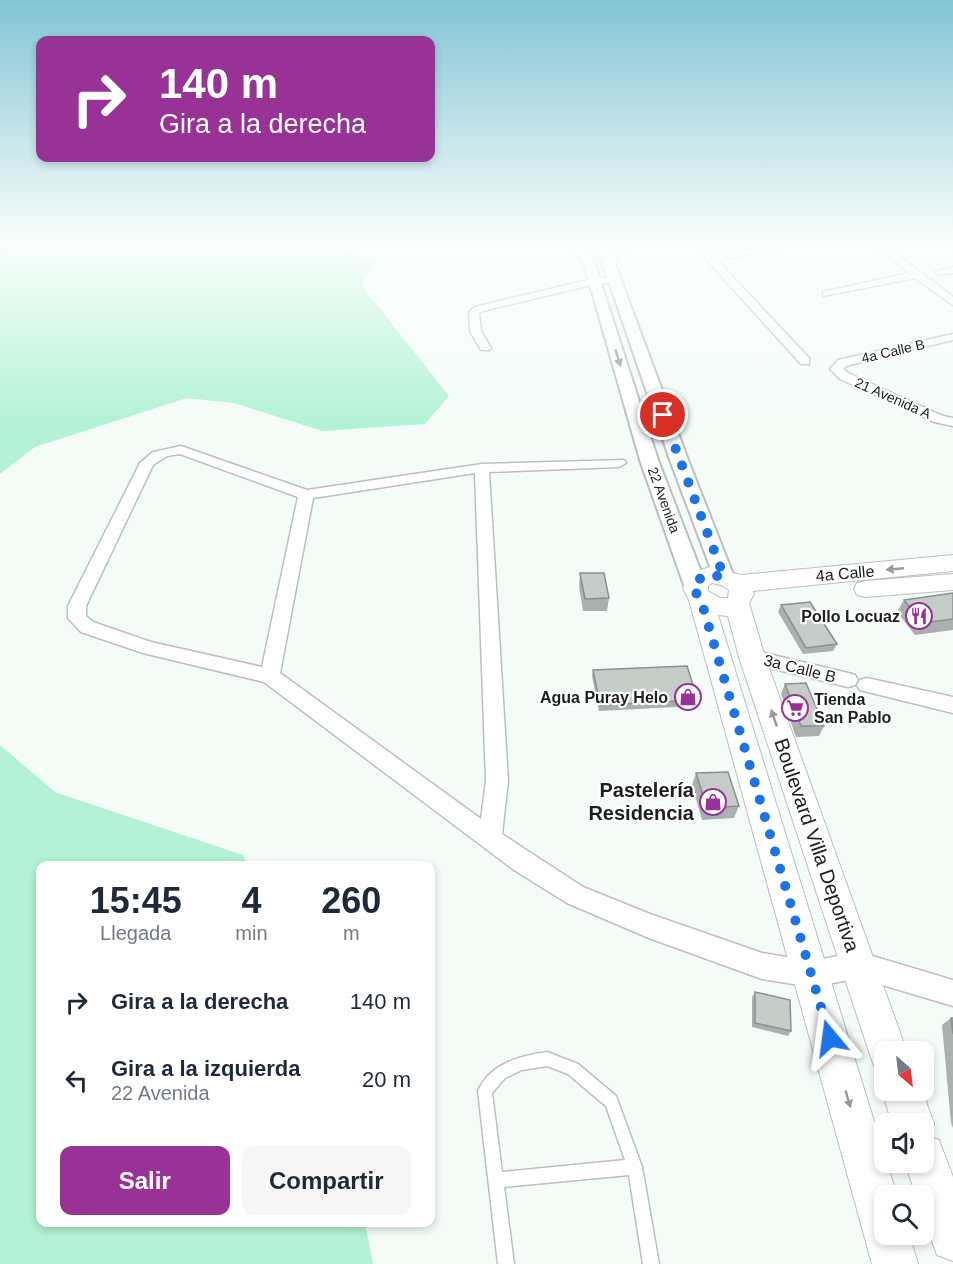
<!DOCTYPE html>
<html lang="es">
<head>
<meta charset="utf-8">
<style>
  body { margin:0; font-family:Arial,sans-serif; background:#f6f6f7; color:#1f2937; height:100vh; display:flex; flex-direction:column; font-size:22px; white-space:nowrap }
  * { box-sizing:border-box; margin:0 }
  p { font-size:20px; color:#747a83 }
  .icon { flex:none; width:33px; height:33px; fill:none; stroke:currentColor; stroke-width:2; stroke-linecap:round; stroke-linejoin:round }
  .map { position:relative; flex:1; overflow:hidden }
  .drawer { position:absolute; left:36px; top:861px; width:399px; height:366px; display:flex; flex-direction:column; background:#fff; border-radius:12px; box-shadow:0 3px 9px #0003 }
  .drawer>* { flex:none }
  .top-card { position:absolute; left:36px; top:36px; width:399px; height:126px; border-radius:12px; box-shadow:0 3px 9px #0003; background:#993296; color:#fff; overflow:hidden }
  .needle { width:39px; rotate:152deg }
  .controls { position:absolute; left:874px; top:1041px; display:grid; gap:12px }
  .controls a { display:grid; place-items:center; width:60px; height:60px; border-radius:12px; background:#fff; box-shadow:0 3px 9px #0003; font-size:30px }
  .pin { position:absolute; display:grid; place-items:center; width:51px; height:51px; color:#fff; margin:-26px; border:3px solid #fff; border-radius:50%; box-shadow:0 2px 6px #0007 }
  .me { position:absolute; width:66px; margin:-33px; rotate:344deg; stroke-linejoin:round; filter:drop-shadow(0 0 4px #0008) }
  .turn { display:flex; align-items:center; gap:21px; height:126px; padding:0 24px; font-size:27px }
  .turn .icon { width:78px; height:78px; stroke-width:2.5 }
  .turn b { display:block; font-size:42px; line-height:51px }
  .eta { display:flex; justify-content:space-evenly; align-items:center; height:102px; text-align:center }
  .eta b { font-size:36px; font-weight:800; line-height:42px }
  .primary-button { display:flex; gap:12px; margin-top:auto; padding:12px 24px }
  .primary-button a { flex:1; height:69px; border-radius:12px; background:#993296; color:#fff; font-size:24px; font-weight:800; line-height:69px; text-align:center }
  .primary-button a+a { background:#f6f6f7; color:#1f2937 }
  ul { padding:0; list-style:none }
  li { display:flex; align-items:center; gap:18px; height:78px; padding:0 24px }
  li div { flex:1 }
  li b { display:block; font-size:22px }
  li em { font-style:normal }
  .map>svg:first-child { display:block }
</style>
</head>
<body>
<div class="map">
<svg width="953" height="1264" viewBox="0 0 953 1264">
  <rect width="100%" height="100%" fill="#f5fcf8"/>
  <path fill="#b3f2d4" d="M0,245H326L378,261L361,285L449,396L425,424L322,431L234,403L187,398L35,447L0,474Z
    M0,745L55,792L243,855L248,865L40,866V1222L365,1223L373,1264H0Z"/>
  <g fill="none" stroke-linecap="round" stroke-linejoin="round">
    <path fill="#8bdfb9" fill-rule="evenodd" d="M0,245H21L7,256L0,258Z"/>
    <defs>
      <path id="service" d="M547,1052L578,1064L616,1096L642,1167L659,1264H643L629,1175L504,1187L514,1264H498L478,1091C490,1063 520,1056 547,1052ZM547,1066L568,1074L606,1106L625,1160L502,1172L492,1093L505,1078L522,1070Z"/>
      <path id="minor" d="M617,245H627L612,266H606L604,264Z
        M693,245H703L809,358V364H801Z
        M769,245H791L730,258L725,255Z
        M874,245H885L953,297V305L915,278L823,296V292L909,273Z
        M953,267V273L940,275L935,272Z
        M615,277L620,280L619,282L595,284L483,311L479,313L481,331L491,348L489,350H481L470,331L469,312L475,307L595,278Z
        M953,334V340L846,366L843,369L848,373L943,416L953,418V426L934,422L840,379L830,369L838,360Z
        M181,446L307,490L482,464L624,460L626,463L619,467L489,472L508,781L502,834L583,887L650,914L762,953L812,961L859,952L953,980V1006L859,978L812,987L762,979L649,938L567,903L514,870L264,682L143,653L81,632L68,618V606L140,463L153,452ZM180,454L298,497L262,667L151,642L93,622L86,616V606L153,465L167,456ZM475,473L486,781L481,819L280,673L313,498Z
        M752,650L848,673L855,675L858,680L855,685L848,687L745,662L743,657L745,652Z
        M867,678L953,697V713L860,690L857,685L860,680Z"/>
      <path id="tertiary" d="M570,245H582L594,261L658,460L706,585L702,590L695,592L688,590L684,585L640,460L589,281L582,261Z
        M590,245L604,246L615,264L688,460L734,577L731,582L724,584L717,582L714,577L670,460L603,264Z"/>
      <path id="secondary" d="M953,555V571L753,591L754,594L749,603L765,657L907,1052H885V1070L874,1066L869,1052L739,657L728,616L718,615L897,1196H885V1234H909L918,1264H872L689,600L683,588L689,575L709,567L741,575ZM712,583L721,585L729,590L728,598H720L708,591V586Z
        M953,574V590L866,597L857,595L854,589L857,583L866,581Z
        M885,1083V1090H922L934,1124L929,1136L939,1140L953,1177V1261L937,1255L924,1219V1196H916L905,1162H924V1124H892L882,1090Z"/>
    </defs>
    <use href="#service" stroke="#bac1bd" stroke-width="3"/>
    <use href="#minor" stroke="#bac1bd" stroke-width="3"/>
    <use href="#tertiary" stroke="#bac1bd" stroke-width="4"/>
    <use href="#secondary" stroke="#bac1bd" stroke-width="2"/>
    <use href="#service" fill="#fff" fill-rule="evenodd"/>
    <use href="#minor" fill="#fff" fill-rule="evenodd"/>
    <use href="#tertiary" fill="#fff" fill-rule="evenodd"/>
    <use href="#secondary" fill="#fff" fill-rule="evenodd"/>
  </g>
  <path fill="#a9b0ad" d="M580,573L609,598L607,611H583L579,586Z
    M953,593V630L915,635L897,612L904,600Z
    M781,605L837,644L833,651L803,654L778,612Z
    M593,670L698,700L696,706L599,711L592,676Z
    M785,684L824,726L819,736L796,737L781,694Z
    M696,773L739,806L734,818L702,820L692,785Z
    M755,992L791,1031L788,1036L752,1027V997Z
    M951,1018H953V1128L951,1123L942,1025Z"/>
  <path fill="#c5cdc9" stroke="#8a908d" stroke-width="1.5" d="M580,573H604L609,598L585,599Z
    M953,593V619L922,623L904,600Z
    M810,602L837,644L806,648L781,605Z
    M687,666L698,700L600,705L593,670Z
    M806,683L824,726H801L785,684Z
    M728,772L739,806L707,808L696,773Z
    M755,992L790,1000L791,1031L755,1023Z
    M951,1018H953V1034Z"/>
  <defs><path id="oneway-solid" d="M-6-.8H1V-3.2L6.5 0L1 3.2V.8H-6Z" transform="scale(1.5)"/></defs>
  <g fill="#999a9a">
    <use href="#oneway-solid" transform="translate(618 358) rotate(73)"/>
    <use href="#oneway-solid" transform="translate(895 569) rotate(175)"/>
    <use href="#oneway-solid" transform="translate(774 718) rotate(-109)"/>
    <use href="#oneway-solid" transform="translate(848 1099) rotate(74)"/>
  </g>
  <linearGradient id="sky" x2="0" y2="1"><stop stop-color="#83c5d5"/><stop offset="0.58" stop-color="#fafefc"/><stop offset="1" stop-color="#fafefc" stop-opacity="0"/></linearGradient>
  <rect width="953" height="422" fill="url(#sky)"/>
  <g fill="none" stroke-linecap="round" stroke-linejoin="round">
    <path stroke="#1a73e8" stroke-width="10" stroke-dasharray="0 18" d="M663,415L724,577L709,575L697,580L694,590L701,600L830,1038"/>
  </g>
  <defs>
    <symbol id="restaurant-ring" viewBox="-11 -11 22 22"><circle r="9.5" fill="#fff" stroke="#993296" stroke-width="1.5"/><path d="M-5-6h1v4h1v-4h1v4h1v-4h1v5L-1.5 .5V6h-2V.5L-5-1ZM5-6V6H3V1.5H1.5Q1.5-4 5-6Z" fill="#993296"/></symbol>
    <symbol id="shop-ring" viewBox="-11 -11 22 22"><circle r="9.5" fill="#fff" stroke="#993296" stroke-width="1.5"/><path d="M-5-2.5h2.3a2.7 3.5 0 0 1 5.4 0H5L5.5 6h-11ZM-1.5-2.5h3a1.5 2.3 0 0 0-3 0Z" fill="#993296"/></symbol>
    <symbol id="supermarket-ring" viewBox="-11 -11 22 22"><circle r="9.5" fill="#fff" stroke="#993296" stroke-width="1.5"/><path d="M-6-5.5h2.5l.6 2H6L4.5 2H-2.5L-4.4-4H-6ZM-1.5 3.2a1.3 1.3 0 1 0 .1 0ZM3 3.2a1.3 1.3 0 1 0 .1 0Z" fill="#993296"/></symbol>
  </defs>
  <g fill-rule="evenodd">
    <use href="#restaurant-ring" x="904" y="601" width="30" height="30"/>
    <use href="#shop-ring" x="673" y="682" width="30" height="30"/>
    <use href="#supermarket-ring" x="780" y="693" width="30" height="30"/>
    <use href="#shop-ring" x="698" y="787" width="30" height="30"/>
  </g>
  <g text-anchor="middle" stroke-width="4.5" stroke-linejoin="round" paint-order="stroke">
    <g font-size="14" fill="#1c1f1e" stroke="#fff">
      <text transform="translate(893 351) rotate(-13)" y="5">4a Calle B</text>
      <text transform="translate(893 398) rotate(24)" y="5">21 Avenida A</text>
      <text transform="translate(664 500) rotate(70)" y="5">22 Avenida</text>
    </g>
    <g font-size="16" fill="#1c1f1e" stroke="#fff">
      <text transform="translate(845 573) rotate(-5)" y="6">4a Calle</text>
      <text transform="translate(800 668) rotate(14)" y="6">3a Calle B</text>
    </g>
    <g font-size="16" font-weight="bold" fill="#1c1f1e" stroke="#fff" text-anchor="end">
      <text x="900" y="622">Pollo Locuaz</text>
      <text x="668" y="703">Agua Puray Helo</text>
      <text x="814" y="705" text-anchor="start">Tienda<tspan x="814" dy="18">San Pablo</tspan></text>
    </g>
    <g font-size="20" font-weight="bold" fill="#1c1f1e" stroke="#fff" text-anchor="end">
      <text x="694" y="797">Pastelería<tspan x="694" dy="23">Residencia</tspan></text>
    </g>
    <g font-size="20" fill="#1c1f1e" stroke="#fff">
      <text transform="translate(817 845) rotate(71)" y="7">Boulevard Villa Deportiva</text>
    </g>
  </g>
</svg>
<div class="controls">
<a><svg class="needle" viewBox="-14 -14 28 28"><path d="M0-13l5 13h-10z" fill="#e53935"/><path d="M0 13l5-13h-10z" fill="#747a83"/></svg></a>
<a><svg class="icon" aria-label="sound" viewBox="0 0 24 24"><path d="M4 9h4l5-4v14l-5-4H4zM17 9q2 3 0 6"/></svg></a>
<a><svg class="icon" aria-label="search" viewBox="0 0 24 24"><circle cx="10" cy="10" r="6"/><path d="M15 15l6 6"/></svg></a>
</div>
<div class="pin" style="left:663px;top:415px;background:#d93025"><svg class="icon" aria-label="arrive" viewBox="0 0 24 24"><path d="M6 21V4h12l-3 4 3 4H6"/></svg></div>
<svg class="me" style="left:830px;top:1038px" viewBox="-20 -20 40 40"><path d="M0-17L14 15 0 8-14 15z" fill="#1a73e8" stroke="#fff" stroke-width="4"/></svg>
<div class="top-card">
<div class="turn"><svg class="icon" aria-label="right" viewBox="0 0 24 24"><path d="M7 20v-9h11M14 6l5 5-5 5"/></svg><div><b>140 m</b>Gira a la derecha</div></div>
</div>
<section class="drawer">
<div class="eta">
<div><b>15:45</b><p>Llegada</p></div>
<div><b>4</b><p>min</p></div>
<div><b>260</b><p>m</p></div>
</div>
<ul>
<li><svg class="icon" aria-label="right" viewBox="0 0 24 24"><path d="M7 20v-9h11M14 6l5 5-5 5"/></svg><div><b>Gira a la derecha</b></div><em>140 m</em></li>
<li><svg class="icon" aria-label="left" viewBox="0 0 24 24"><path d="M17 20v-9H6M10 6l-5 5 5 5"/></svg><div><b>Gira a la izquierda</b><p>22 Avenida</p></div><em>20 m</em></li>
</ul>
<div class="primary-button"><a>Salir</a><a>Compartir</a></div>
</section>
</div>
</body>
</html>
